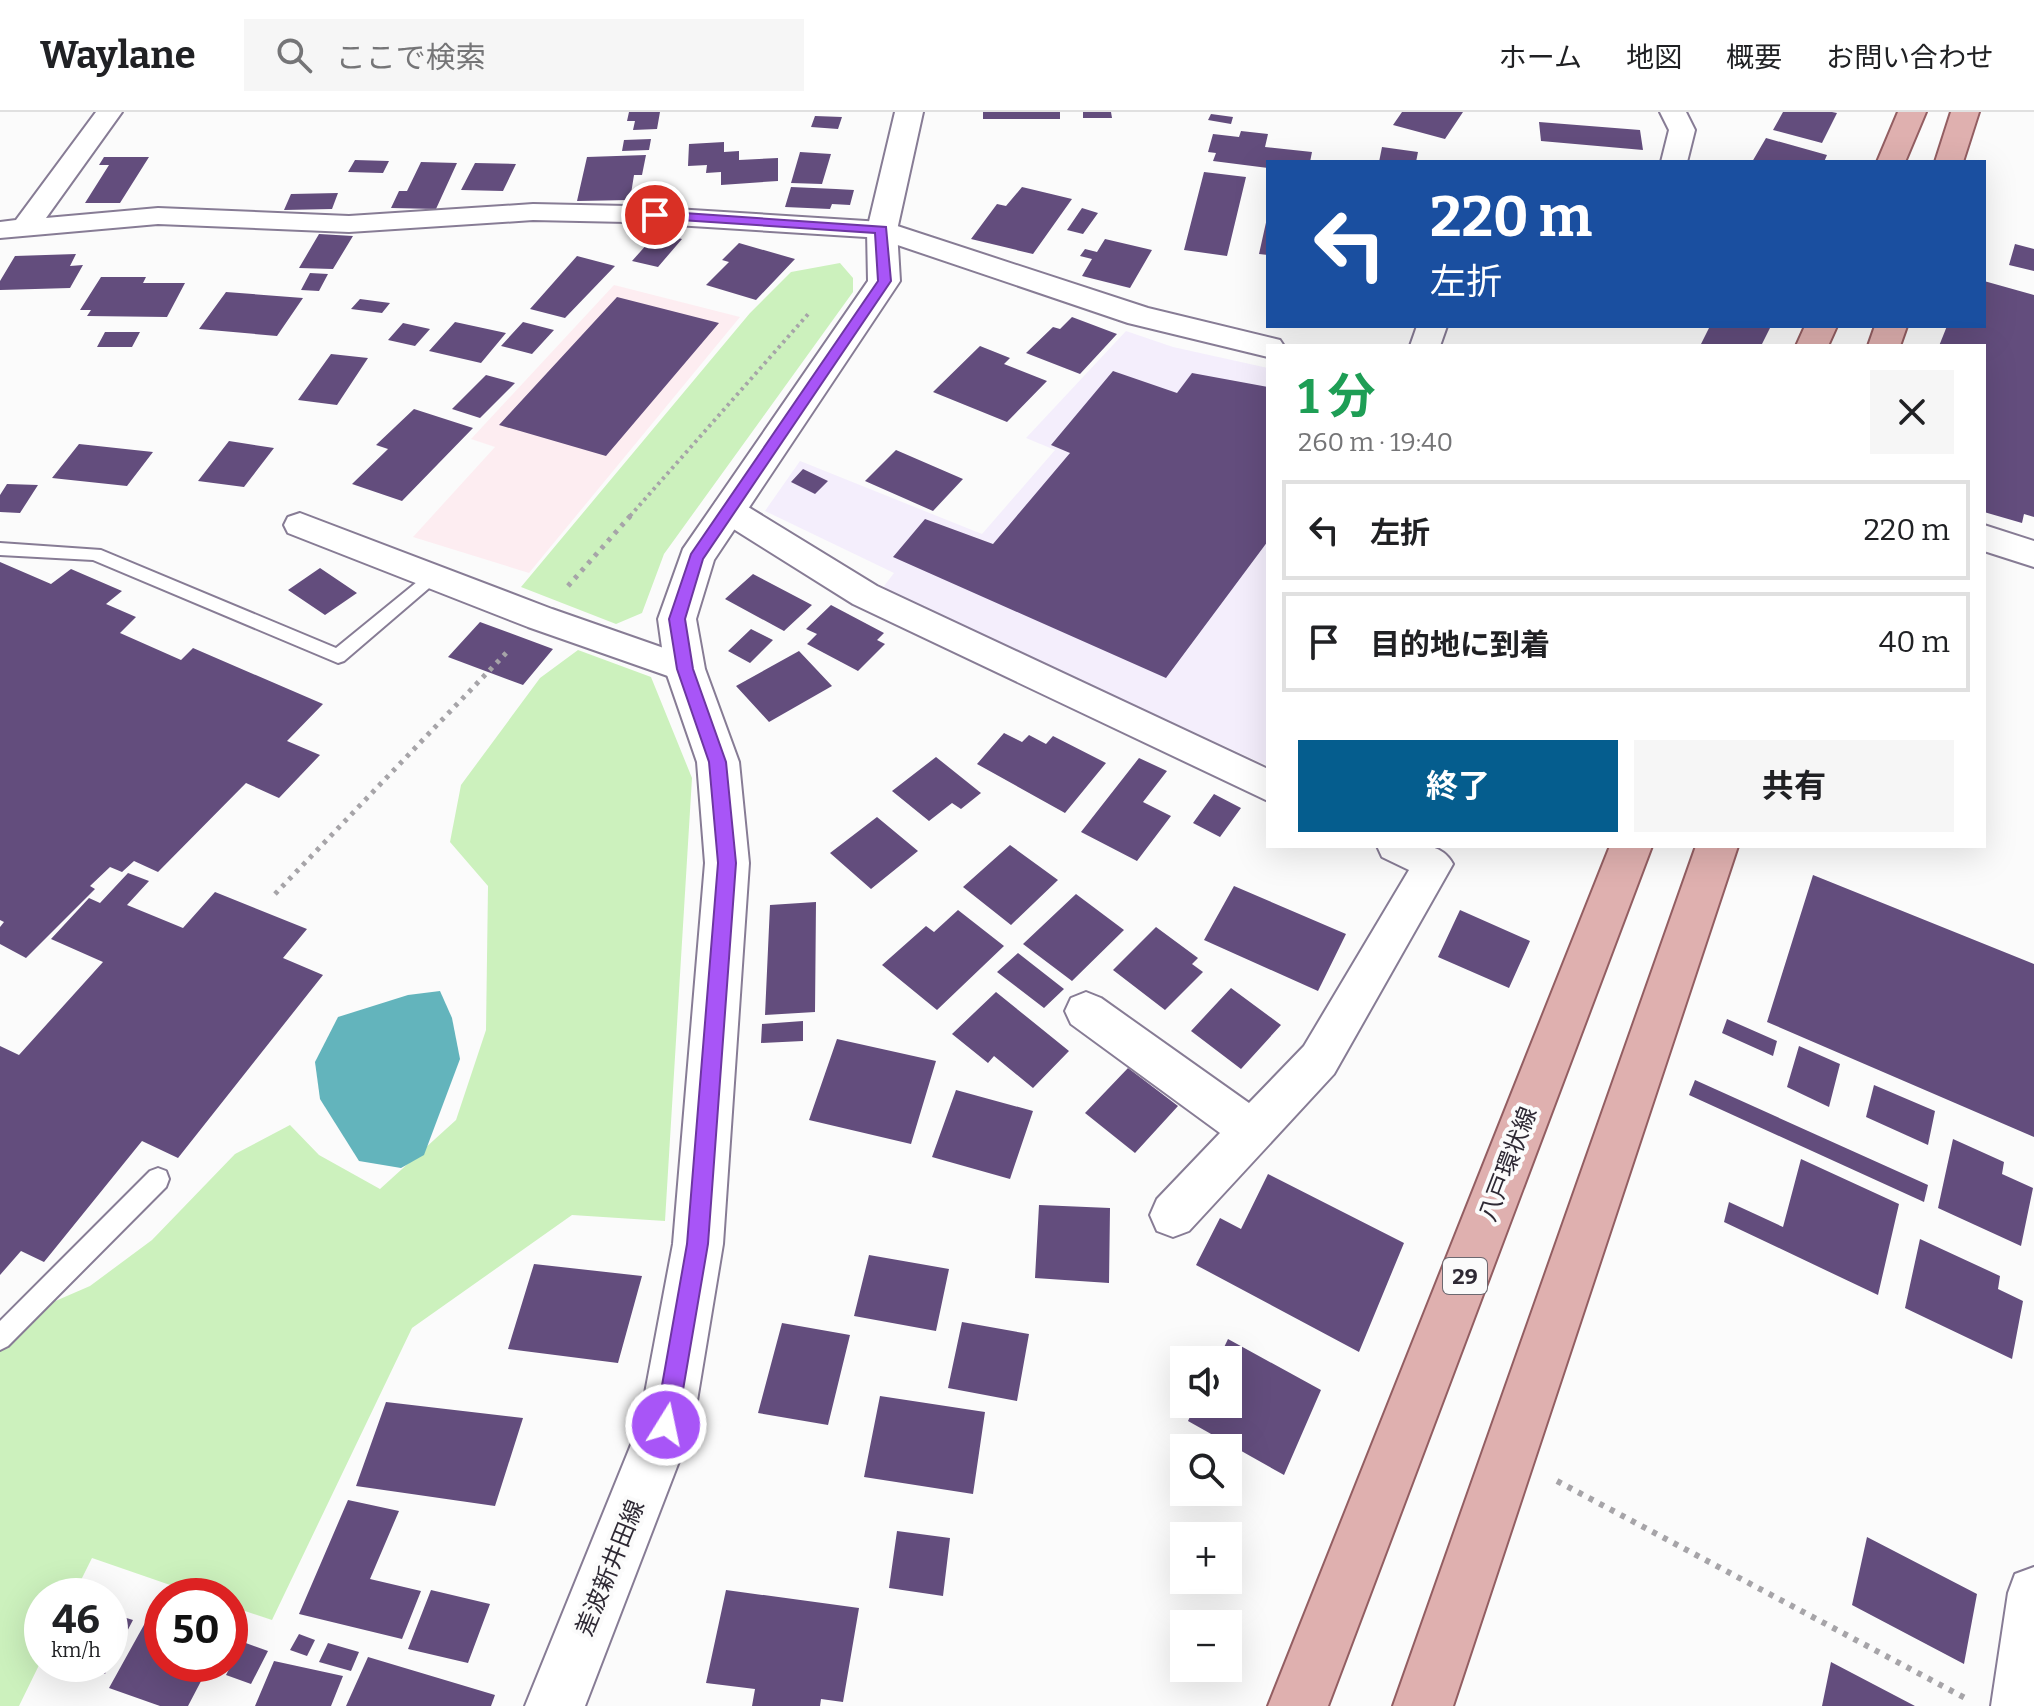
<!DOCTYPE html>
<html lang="ja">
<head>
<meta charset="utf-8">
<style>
  body { margin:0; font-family:Bitter,"Noto Sans JP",serif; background:#f6f6f6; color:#202124; height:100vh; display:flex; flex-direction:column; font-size:30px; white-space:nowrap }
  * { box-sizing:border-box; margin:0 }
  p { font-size:26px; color:#757577 }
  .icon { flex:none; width:44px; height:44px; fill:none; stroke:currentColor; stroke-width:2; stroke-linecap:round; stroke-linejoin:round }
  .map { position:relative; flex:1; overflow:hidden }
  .side { position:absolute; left:1266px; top:232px; width:720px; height:504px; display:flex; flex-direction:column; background:#fff; border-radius:0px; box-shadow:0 8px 32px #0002 }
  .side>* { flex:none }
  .top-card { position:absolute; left:1266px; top:48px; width:720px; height:168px; border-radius:0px; box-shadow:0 8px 32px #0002; background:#1a4fa0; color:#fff; overflow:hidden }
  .controls { position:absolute; left:1170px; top:1234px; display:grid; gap:16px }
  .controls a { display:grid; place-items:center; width:72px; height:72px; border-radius:0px; background:#fff; box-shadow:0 8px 32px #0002; font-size:40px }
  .speed { position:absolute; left:24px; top:1466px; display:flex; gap:16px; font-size:40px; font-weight:700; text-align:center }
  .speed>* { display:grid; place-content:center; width:104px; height:104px; border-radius:50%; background:#fff; box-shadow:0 8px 32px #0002; line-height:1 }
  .speed small { font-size:20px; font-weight:400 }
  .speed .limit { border:12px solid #d22; background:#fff; color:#111 }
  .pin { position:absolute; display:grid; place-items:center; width:68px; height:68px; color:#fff; margin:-34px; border:4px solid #fff; border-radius:50%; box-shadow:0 2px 8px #0007 }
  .me { position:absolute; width:88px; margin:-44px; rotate:10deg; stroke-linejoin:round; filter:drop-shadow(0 0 6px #0008) }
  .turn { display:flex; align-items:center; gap:28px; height:168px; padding:0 32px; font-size:36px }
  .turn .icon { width:104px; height:104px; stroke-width:2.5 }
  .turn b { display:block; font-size:56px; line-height:68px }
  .round { display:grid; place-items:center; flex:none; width:84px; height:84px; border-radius:0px; background:#f6f6f6 }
  .overview { display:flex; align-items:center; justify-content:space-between; height:136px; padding:0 32px }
  h1 { font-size:48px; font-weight:700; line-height:60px; color:#1e9e55 }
  .primary-button { display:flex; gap:16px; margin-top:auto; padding:16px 32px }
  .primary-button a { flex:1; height:92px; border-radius:0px; background:#055d8e; color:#fff; font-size:32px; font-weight:700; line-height:92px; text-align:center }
  .primary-button a+a { background:#f6f6f6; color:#202124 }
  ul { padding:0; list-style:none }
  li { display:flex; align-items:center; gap:24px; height:100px; margin:0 16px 12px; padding:0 16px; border:4px solid #e0e0e0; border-radius:0px }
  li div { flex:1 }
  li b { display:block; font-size:30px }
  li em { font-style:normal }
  header { display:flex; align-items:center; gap:48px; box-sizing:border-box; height:112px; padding:0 40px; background:#fff; border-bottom:2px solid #e0e0e0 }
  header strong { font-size:38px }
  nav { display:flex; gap:44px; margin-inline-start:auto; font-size:28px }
  .search { width:560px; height:72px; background:#f6f6f6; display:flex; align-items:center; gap:20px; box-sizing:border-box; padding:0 28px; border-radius:0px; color:#757577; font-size:30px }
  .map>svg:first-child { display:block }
</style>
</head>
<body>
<header>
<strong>Waylane</strong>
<div class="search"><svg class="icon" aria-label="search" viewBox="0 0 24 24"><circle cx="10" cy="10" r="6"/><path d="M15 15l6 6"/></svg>ここで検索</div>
<nav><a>ホーム</a><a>地図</a><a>概要</a><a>お問い合わせ</a></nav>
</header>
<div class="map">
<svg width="2034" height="1594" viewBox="0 0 2034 1594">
  <rect width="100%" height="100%" fill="#fbfbfb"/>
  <path fill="#f4eefc" d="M1126,219L1173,235L1268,256V654L889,481L884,474L894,461L765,399L800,349L982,422L1055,338L1026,326Z"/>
  <path fill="#fdedf1" d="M614,173L740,205L529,461L413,425L495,335L471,327Z"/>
  <path fill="#ccf1bd" d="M840,151L853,166V180L664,442L642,501L616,512L521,475L750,201L791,160Z
    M578,538L651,565L692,666L665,1109L572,1103L412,1216L272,1508L230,1494V1484H202L92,1446L73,1484H42V1547L19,1594H0V1213L90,1174L152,1128L235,1042L290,1013L319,1043L380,1077L456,1008L486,918L488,774L450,730L461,673L540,566Z"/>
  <path fill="#63b4bc" d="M440,879L452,906L460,947L424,1043L401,1056L359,1049L320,987L315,950L338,905L408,883Z"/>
  <path fill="#634d7d" d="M629,0H660L657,17L633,18L635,9H627Z
    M983,0H1060V7H983Z
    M1083,0H1111L1112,6H1083Z
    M1402,0H1463L1445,27L1393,13Z
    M1783,0H1832L1837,1L1822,31L1773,18Z
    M1211,2L1233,5L1231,12L1208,8Z
    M815,4L842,5L838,17L811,15Z
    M1539,10L1640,18L1643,38L1541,29Z
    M1241,19L1268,22L1265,35L1312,40L1310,50H1268V56L1213,49L1216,41L1208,40L1213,22L1239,25Z
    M1766,26L1827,43L1824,50H1752Z
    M651,27L649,38L622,39L624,28Z
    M724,30V40L739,39V48L778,46V69L721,73V60L706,61L707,53L688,54L689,32Z
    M1382,35L1418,40L1416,50H1379Z
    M800,40L831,42L822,72L791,71Z
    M646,43L642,63H634L630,88L577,89L587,45Z
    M104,45H149L120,91H85L109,53H99Z
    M355,48L389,49L383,61L348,60Z
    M421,50L457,51L436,97L391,96L399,79H407Z
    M475,51L516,52L503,79L461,78Z
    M1204,60L1246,65L1227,144L1184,138Z
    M791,75L836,77L854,78L850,93L832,92L830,97L785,95Z
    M1022,75L1072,87L1033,142L971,127L997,92L1006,94Z
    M338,81L332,97L284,98L291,82Z
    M1082,96L1098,101L1083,122L1067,118Z
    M1267,106L1268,107V143L1259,142Z
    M657,121L682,127L658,155L632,149Z
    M319,122L353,124L333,157L299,156Z
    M1105,127L1152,138L1130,176L1082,164L1092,147L1080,144L1085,137L1097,140Z
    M739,131L795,147L756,188L706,173L729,150L722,148Z
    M2015,132L2034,137V159L2009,153Z
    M76,142L70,154L83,153L70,176L0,178V169L15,144Z
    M577,144L615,154L565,206L530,197Z
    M310,161L328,162L319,179L301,178Z
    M101,165H146L143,171H185L167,205L87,204L91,198H80Z
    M1984,169L2034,183V405L2024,402L2022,411L1984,400V234H1939L1947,214H1984Z
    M226,180L303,186L277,224L199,217Z
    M617,185L719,211L606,344L499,313Z
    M360,187L390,191L382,201L351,197Z
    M1072,205L1117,222L1080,262L1026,241L1053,215L1060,217Z
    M455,210L506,221L481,251L429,239Z
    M523,210L554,218L532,242L501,234Z
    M403,211L430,217L415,234L388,228Z
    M1710,214H1771L1761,234H1700Z
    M105,220H140L132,235H97Z
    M980,234L1010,246L1004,252L1047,269L1007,310L933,280Z
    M331,242L368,246L337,293L298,288Z
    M1113,259L1177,281L1192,261L1268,275V429L1166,566L893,445L925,407L993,432L1070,341L1051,333Z
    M486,263L515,271L480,306L452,297Z
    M414,297L473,316L402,389L352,372L388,337L376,333Z
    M229,329L274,336L244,375L198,369Z
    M79,332L153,340L127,374L52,366Z
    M896,338L963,367L933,399L865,369Z
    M803,357L828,369L815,382L791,370Z
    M7,372L38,373L20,401L0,400V383Z
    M0,450L51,472L71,457L122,479L106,492L136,505L120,521L181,548L193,536L323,592L287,629L320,643L279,686L246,671L158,760L134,749L122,760L110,755L90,774L95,777L26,846L0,832V815L4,810L0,808Z
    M320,456L357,481L325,503L288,478Z
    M753,462L812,493L784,519L725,487Z
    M831,493L884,521L877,528L885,532L858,559L807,532L817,522L806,517Z
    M480,510L553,537L523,573L448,545Z
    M751,517L773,528L750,551L728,539Z
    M799,539L832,574L769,610L736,574Z
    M1004,621L1022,630L1029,623L1046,632L1053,624L1106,651L1065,701L977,652Z
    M936,645L981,681L961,697L952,691L929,709L892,679Z
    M1139,646L1167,659L1143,690L1171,704L1137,749L1081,720Z
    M1214,682L1241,696L1220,725L1193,711Z
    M877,705L918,739L871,777L830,741Z
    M1010,733L1058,768L1011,813L963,775Z
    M128,761L149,769L127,793L183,816L215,780L307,817L283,846L323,863L178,1046L142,1029L44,1150L21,1139L0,1163V934L19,943L103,850L51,827L89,786L100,791Z
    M1813,763L2034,852V1025L1767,910Z
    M1234,774L1346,822L1318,879L1204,828Z
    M1076,782L1124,818L1072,869L1023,832Z
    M816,790L815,900L765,903L770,793Z
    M958,798L1004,834L937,898L882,853L926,814L934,820Z
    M1460,798L1530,829L1509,876L1438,845Z
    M1156,815L1198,846L1192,852L1203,860L1165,898L1113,858Z
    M1018,841L1064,877L1044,896L997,860Z
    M1231,876L1281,913L1241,957L1191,919Z
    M996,880L1069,939L1033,976L994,944L988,951L952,922Z
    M1727,907L1777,929L1773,944L1722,921Z
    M803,909V929L761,931L762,912Z
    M837,927L936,949L911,1032L809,1008Z
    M1799,934L1840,952L1829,995L1787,975Z
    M1128,956L1178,994L1135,1041L1085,1001Z
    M1695,968L1928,1073L1924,1090L1689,983Z
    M1874,973L1935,999L1928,1033L1866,1005Z
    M956,978L1033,999L1010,1067L932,1045Z
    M1953,1027L2004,1050L2002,1062L2033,1076L2021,1134L1938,1096Z
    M1801,1047L1899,1092L1878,1183L1724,1110L1729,1090L1783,1115Z
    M1268,1062L1404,1131L1359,1240L1196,1153L1220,1106L1241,1117Z
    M1039,1093L1110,1096L1109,1171L1035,1166Z
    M1920,1127L2000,1164L1998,1177L2023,1189L2012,1247L1905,1196Z
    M869,1143L949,1157L936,1219L854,1204Z
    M534,1152L642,1164L618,1251L508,1237Z
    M962,1210L1029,1222L1017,1289L948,1276Z
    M782,1211L850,1223L828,1313L758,1301Z
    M1228,1227L1321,1278L1284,1363L1188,1309L1196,1292H1228V1248H1218Z
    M880,1284L985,1300L973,1382L864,1365Z
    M386,1290L523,1306L495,1394L356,1374Z
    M348,1388L399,1399L370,1467L421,1479L402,1527L299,1502Z
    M897,1419L950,1426L943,1484L889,1476Z
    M1867,1425L1977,1482L1964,1552L1852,1493Z
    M431,1478L490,1492L468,1551L408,1537Z
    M726,1478L859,1496L843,1590L821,1587L820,1594H752L755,1577L706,1571Z
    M110,1501L133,1508L110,1552Z
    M150,1502L162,1506V1552H210L188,1594H160L109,1576Z
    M299,1522L315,1528L307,1544L290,1538Z
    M243,1530L268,1539L251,1572L226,1563Z
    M328,1531L359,1540L351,1559L319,1550Z
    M368,1545L495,1583L491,1594H346Z
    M274,1549L343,1564L331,1594H255Z
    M1831,1550L1915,1594H1822Z
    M76,1552H110L105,1562Z"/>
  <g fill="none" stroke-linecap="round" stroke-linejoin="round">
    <defs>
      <path id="service" d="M0,431L101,438L336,536L428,461L434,459L442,465L344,549L338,551L93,448L0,443Z
        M158,1056L166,1059L169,1067L166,1075L8,1234L0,1238V1209L150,1059Z"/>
      <path id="minor" d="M96,0H122L46,106L158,96L349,104L533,92L627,94L882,110L892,112L896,118L892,124L882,126L627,110L533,108L349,120L158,112L0,126V110L16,108Z
        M1660,0H1686L1695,18L1687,50H1661L1669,18Z
        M1417,214H1447L1440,234H1410Z
        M728,387L740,390L877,474L1268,657V689L853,492L716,406L712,398L716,390Z
        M300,401L552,497L698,548L703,557L698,566L685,570L528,515L288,421L284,413L288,405Z
        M1377,734C1403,734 1439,725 1453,752L1334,962L1189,1119L1173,1125L1157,1119L1150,1103L1157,1087L1220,1021L1071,912L1065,899L1071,886L1086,880L1101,886L1249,991L1304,934L1409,758L1382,745Z
        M2034,1455V1594H1991L2008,1481L2015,1462Z"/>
      <path id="tertiary" d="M882,109L1148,196L1280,228L1284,234H1268V245L1128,211L871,124L867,118L871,112Z
        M1984,413L2034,429V455L1984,439Z"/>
      <path id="secondary" d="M895,0H923L897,118L900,169L714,448L696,507L705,557L739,650L749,751L723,1132L693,1313L585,1594H525L639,1313L673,1132L705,751L697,650L665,557L658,507L683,437L868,169L867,118Z"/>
      <path id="primary" d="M1898,0H1926L1905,50H1877Z
        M1951,0H1979L1963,50H1935Z
        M1805,214H1837L1828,234H1796Z
        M1875,214H1907L1900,234H1868Z
        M1610,734H1652L1328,1594H1268Z
        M1696,734H1738L1453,1594H1393Z"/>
    </defs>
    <use href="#service" stroke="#877c95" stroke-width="4"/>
    <use href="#minor" stroke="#877c95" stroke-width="4"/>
    <use href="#tertiary" stroke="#877c95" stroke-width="4"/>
    <use href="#secondary" stroke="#877c95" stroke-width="4"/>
    <use href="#primary" stroke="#935e62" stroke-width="4"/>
    <path stroke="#a6a4a8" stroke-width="4" stroke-dasharray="3 4" stroke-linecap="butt" d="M630,404L810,200"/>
    <path stroke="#a6a4a8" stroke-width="5" stroke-dasharray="4 6" stroke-linecap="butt" d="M568,474L632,402
      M275,782L509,538"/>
    <path stroke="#a6a4a8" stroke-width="6" stroke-dasharray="5 7" stroke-linecap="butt" d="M1557,1369L1965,1586"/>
    <use href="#service" fill="#fff" fill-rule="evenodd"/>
    <use href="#minor" fill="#fff" fill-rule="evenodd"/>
    <use href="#tertiary" fill="#fff" fill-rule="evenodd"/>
    <use href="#secondary" fill="#fff" fill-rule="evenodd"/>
    <use href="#primary" fill="#dfb0af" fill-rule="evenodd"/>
  </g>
  <path fill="#a855f7" stroke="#6d37a1" stroke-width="2" d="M655,99L886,115L891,169L703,447L685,507L693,557L726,650L736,751L708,1132L677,1313L674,1321L666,1324L658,1321L655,1313L687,1132L718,751L709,650L677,557L669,507L691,442L878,169L875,121L650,106L648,103Z"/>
  <g text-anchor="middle" stroke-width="8" stroke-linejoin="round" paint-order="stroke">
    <rect fill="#fbfbfb" stroke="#6c6870" stroke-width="2" x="1443" y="1146" width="44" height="36" rx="6"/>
    <g font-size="22" font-weight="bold" fill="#2e2934">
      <text x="1465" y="1172">29</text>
    </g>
    <g font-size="24" fill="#2e2934" stroke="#fbfbfb">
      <text transform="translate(1508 1052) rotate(-69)" y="8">八戸環状線</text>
      <text transform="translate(610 1456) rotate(-68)" y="8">差波新井田線</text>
    </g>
  </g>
</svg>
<div class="controls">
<a><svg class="icon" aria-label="sound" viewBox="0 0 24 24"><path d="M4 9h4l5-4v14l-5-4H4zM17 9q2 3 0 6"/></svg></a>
<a><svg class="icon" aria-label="search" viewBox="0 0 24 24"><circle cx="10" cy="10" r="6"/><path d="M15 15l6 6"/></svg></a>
<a>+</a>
<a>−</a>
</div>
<div class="speed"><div>46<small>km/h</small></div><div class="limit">50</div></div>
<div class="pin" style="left:655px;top:103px;background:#d93025"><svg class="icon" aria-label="arrive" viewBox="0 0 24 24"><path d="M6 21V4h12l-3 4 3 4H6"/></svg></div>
<svg class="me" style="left:666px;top:1313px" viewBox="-20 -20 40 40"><circle r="17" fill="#a855f7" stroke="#fff" stroke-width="3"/><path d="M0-11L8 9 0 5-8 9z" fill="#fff"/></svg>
<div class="top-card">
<div class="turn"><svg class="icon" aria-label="left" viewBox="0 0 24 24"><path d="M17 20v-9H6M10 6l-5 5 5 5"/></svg><div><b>220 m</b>左折</div></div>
</div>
<section class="side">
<div class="overview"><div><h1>1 分</h1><p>260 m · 19:40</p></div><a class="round"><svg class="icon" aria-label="close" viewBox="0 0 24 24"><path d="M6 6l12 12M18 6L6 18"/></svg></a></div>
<ul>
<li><svg class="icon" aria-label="left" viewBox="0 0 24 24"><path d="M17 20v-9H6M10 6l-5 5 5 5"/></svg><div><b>左折</b></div><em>220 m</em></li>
<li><svg class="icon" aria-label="arrive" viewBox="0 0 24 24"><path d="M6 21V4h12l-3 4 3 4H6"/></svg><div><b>目的地に到着</b></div><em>40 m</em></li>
</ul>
<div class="primary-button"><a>終了</a><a>共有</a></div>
</section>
</div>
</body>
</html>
